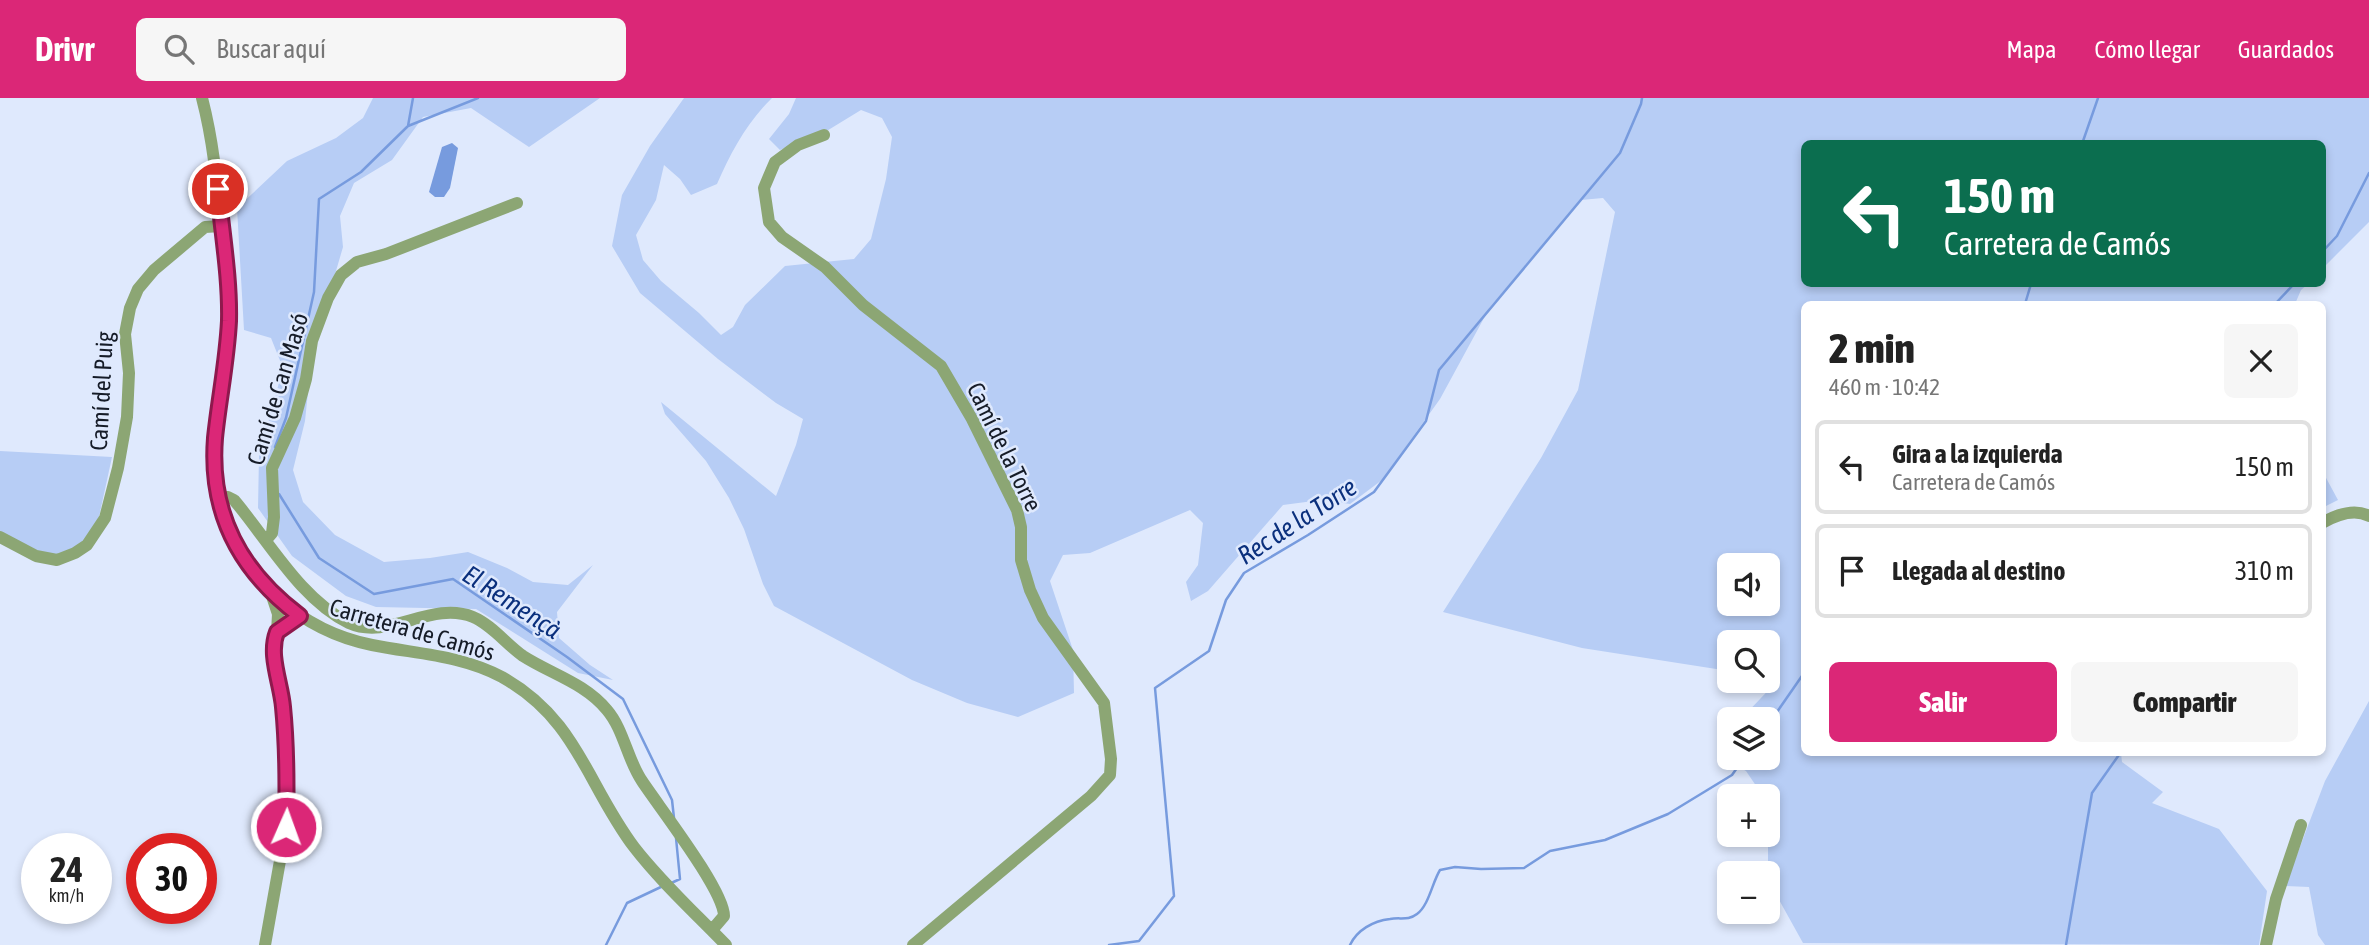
<!DOCTYPE html>
<html lang="es">
<head>
<meta charset="utf-8">
<style>
  body { margin:0; font-family:"Asap Condensed",sans-serif; background:#f6f6f6; color:#222; height:100vh; display:flex; flex-direction:column; font-size:26px; white-space:nowrap }
  * { box-sizing:border-box; margin:0 }
  p { font-size:23px; color:#767676 }
  .icon { flex:none; width:38px; height:38px; fill:none; stroke:currentColor; stroke-width:2; stroke-linecap:round; stroke-linejoin:round }
  .map { position:relative; flex:1; overflow:hidden }
  .side { position:absolute; left:1801px; top:203px; width:525px; height:455px; display:flex; flex-direction:column; background:#fff; border-radius:10px; box-shadow:0 4px 10px #0003 }
  .side>* { flex:none }
  .banner { position:absolute; left:1801px; top:42px; width:525px; height:147px; border-radius:10px; box-shadow:0 4px 10px #0003; background:#0b6e4f; color:#fff; overflow:hidden }
  .fabs { position:absolute; left:1717px; top:455px; display:grid; gap:14px }
  .fabs a { display:grid; place-items:center; width:63px; height:63px; border-radius:10px; background:#fff; box-shadow:0 4px 10px #0003; font-size:35px }
  .speed { position:absolute; left:21px; top:735px; display:flex; gap:14px; font-size:35px; font-weight:700; text-align:center }
  .speed>* { display:grid; place-content:center; width:91px; height:91px; border-radius:50%; background:#fff; box-shadow:0 4px 10px #0003; line-height:1 }
  .speed small { font-size:18px; font-weight:400 }
  .speed .limit { border:10px solid #d22; background:#fff; color:#111 }
  .pin { position:absolute; display:grid; place-items:center; width:60px; height:60px; color:#fff; margin:-30px; border:4px solid #fff; border-radius:50%; box-shadow:0 2px 7px #0007 }
  .me { position:absolute; width:77px; margin:-38px; rotate:2deg; stroke-linejoin:round; filter:drop-shadow(0 0 5px #0008) }
  .turn { display:flex; align-items:center; gap:24px; height:147px; padding:0 28px; font-size:32px }
  .turn .icon { width:91px; height:91px; stroke-width:2.5 }
  .turn b { display:block; font-size:49px; line-height:60px }
  .round { display:grid; place-items:center; flex:none; width:74px; height:74px; border-radius:10px; background:#f6f6f6 }
  .headline { display:flex; align-items:center; justify-content:space-between; height:119px; padding:0 28px }
  h1 { font-size:42px; font-weight:800; line-height:52px }
  .cta { display:flex; gap:14px; margin-top:auto; padding:14px 28px }
  .cta a { flex:1; height:80px; border-radius:10px; background:#db2777; color:#fff; font-size:28px; font-weight:800; line-height:80px; text-align:center }
  .cta a+a { background:#f6f6f6; color:#222 }
  ul { padding:0; list-style:none }
  li { display:flex; align-items:center; gap:21px; height:94px; margin:0 14px 10px; padding:0 14px; border:4px solid #e0e0e0; border-radius:10px }
  li div { flex:1 }
  li b { display:block; font-size:26px }
  li em { font-style:normal }
  header { display:flex; align-items:center; gap:42px; box-sizing:border-box; height:98px; padding:0 35px; background:#db2777; color:#fff }
  header strong { font-size:33px }
  nav { display:flex; gap:38px; margin-inline-start:auto; font-size:24px }
  .search { width:490px; height:63px; background:#f6f6f6; display:flex; align-items:center; gap:18px; box-sizing:border-box; padding:0 24px; border-radius:10px; color:#767676; font-size:26px }
  .map>svg:first-child { display:block }
</style>
</head>
<body>
<header>
<strong>Drivr</strong>
<div class="search"><svg class="icon" aria-label="search" viewBox="0 0 24 24"><circle cx="10" cy="10" r="6"/><path d="M15 15l6 6"/></svg>Buscar aquí</div>
<nav><a>Mapa</a><a>Cómo llegar</a><a>Guardados</a></nav>
</header>
<div class="map">
<svg width="2369" height="847" viewBox="0 0 2369 847">
  <rect width="100%" height="100%" fill="#dfe9fd"/>
  <path fill="#b7cdf5" fill-rule="evenodd" d="M373,0H600L529,49L471,10L423,19L392,62L354,85L340,118L343,149L312,255L305,323L293,372L303,404L335,437L384,464L430,460L468,454L507,470L533,484L568,487L593,467L557,514L559,540L590,567L613,582L578,575L476,511L376,509L346,498L292,458L258,410L259,358L283,270L271,240L244,232L237,110L287,63L336,40L363,20Z
    M684,0H772C747,24 731,54 717,86L691,97L680,81L664,67L656,102L636,137L643,162L661,183L699,215L721,237L733,229L745,207L785,168L854,161L871,141L886,81L892,39L882,20L861,12L825,34L780,52L769,41L789,16L796,0H2369V124L2322,171V46H1804V186H2308L2301,192L2295,206H1804V654L2121,655L2122,664L2163,694L2152,705L2219,731L2267,793L2259,847L1803,845L1768,782V698H1763L1746,673L1717,657L1729,639V660H1768V621H1741L1779,581L1768,579V544H1729V573L1582,550L1443,514L1541,360L1578,292L1615,114L1603,100L1581,102L1490,209L1440,301L1382,382L1350,406L1321,402L1283,407L1208,493L1191,503L1186,484L1198,467L1203,425L1190,412L1090,455L1063,457L1050,483L1073,552L1074,595L1018,619L967,605L912,582L774,508L763,486L744,431L729,400L706,363L665,316L661,304L776,398L796,347L803,321L776,305L718,261L640,195L612,148L622,97L650,48ZM1729,467H1768V506H1729Z
    M0,353L112,359L99,419L84,450L43,460L0,439Z
    M2325,378L2338,402L2322,410V379Z
    M2369,603V847H2325L2318,837L2309,789L2285,788L2325,683Z"/>
  <path fill="#779bde" d="M452,45L458,50L450,90L444,99H435L429,94L442,49Z"/>
  <g fill="none" stroke-linecap="round" stroke-linejoin="round">
    <path stroke="#779bde" stroke-width="2.5" d="M408,28L413,0
      M2082,46L2098,0
      M2322,154L2337,138L2369,75
      M2025,206L2031,186
      M2275,206L2294,186
      M275,349L286,320L314,194L319,101L361,74L408,28L478,0
      M279,396L319,460L374,496L453,481L567,559L623,601L672,702L674,720
      M1768,627L1804,575
      M669,786L680,781L676,740
      M606,847L627,805L663,788
      M1109,847L1139,843L1174,798L1155,590L1209,553L1226,502L1244,475L1308,437L1374,394L1426,323L1439,272L1620,55L1641,6L1642,0
      M1350,847C1357,832 1373,823 1390,821C1400,819 1408,823 1417,816C1429,807 1432,785 1440,772L1455,769L1481,771L1524,770L1550,753L1605,742L1668,716L1732,677L1744,660
      M2066,847L2092,695L2121,654"/>
    <path stroke="#8ca674" stroke-width="12" d="M202,0C213,42 217,84 221,127C225,165 230,201 228,239C225,297 206,354 221,411C241,481 302,533 372,547C416,556 461,557 502,579C578,622 586,685 634,749C661,784 695,815 726,847
      M824,37L798,47L775,64L764,90L769,124L782,139L825,169L863,207L941,268L972,321L1017,412L1021,429V462L1030,492L1043,520L1104,605L1111,661L1110,677L1091,698L913,847
      M219,400L228,399L234,402C268,442 301,502 349,525C389,543 431,502 473,519C492,527 506,546 523,558C551,576 585,585 607,612C624,632 627,661 642,683C659,709 724,792 724,818L712,832
      M2322,425C2336,417 2354,410 2369,418
      M0,439L36,458L57,462L75,455L87,447L105,420L118,370L127,319L129,275L125,236L130,210L138,191L154,172L205,129L221,128
      M266,442L272,435L274,419L272,370L295,320L306,281L312,243L328,200L341,177L357,164L386,156L517,105
      M265,847L286,729L288,679L283,607L273,550L277,534L278,516L271,495
      M2266,847L2276,801L2301,727"/>
  </g>
  <g fill="none" stroke-linecap="round" stroke-linejoin="round">
    <defs>
      <path id="route" d="M218,91C222,135 230,179 229,223C227,263 219,301 215,340C209,416 241,474 300,518L277,534C268,557 281,585 283,609C287,649 287,689 286,729"/>
    </defs>
    <use href="#route" stroke="#8e194d" stroke-width="18"/>
    <use href="#route" stroke="#db2777" stroke-width="12"/>
  </g>
  <g text-anchor="middle" stroke-width="5" stroke-linejoin="round" paint-order="stroke">
    <g font-size="24" fill="#161c28" stroke="#dfe9fd">
      <text transform="translate(278 291) rotate(-73)" y="8">Camí de Can Masó</text>
      <text transform="translate(102 293) rotate(-87)" y="8">Camí del Puig</text>
      <text transform="translate(1004 349) rotate(64)" y="8">Camí de la Torre</text>
      <text transform="translate(412 532) rotate(16)" y="8">Carretera de Camós</text>
    </g>
    <g font-size="26" font-style="italic" fill="#0b307d" stroke="#dfe9fd">
      <text transform="translate(1297 423) rotate(-33)" y="9">Rec de la Torre</text>
      <text transform="translate(512 504) rotate(33)" y="9">El Remençà</text>
    </g>
  </g>
</svg>
<div class="fabs">
<a><svg class="icon" aria-label="sound" viewBox="0 0 24 24"><path d="M4 9h4l5-4v14l-5-4H4zM17 9q2 3 0 6"/></svg></a>
<a><svg class="icon" aria-label="search" viewBox="0 0 24 24"><circle cx="10" cy="10" r="6"/><path d="M15 15l6 6"/></svg></a>
<a><svg class="icon" aria-label="layers" viewBox="0 0 24 24"><path d="M12 4l9 5-9 5-9-5zM3 14l9 5 9-5"/></svg></a>
<a>+</a>
<a>−</a>
</div>
<div class="speed"><div>24<small>km/h</small></div><div class="limit">30</div></div>
<div class="pin" style="left:218px;top:91px;background:#d93025"><svg class="icon" aria-label="arrive" viewBox="0 0 24 24"><path d="M6 21V4h12l-3 4 3 4H6"/></svg></div>
<svg class="me" style="left:286px;top:729px" viewBox="-20 -20 40 40"><circle r="17" fill="#db2777" stroke="#fff" stroke-width="3"/><path d="M0-11L8 9 0 5-8 9z" fill="#fff"/></svg>
<div class="banner">
<div class="turn"><svg class="icon" aria-label="left" viewBox="0 0 24 24"><path d="M17 20v-9H6M10 6l-5 5 5 5"/></svg><div><b>150 m</b>Carretera de Camós</div></div>
</div>
<section class="side">
<div class="headline"><div><h1>2 min</h1><p>460 m · 10:42</p></div><a class="round"><svg class="icon" aria-label="close" viewBox="0 0 24 24"><path d="M6 6l12 12M18 6L6 18"/></svg></a></div>
<ul>
<li><svg class="icon" aria-label="left" viewBox="0 0 24 24"><path d="M17 20v-9H6M10 6l-5 5 5 5"/></svg><div><b>Gira a la izquierda</b><p>Carretera de Camós</p></div><em>150 m</em></li>
<li><svg class="icon" aria-label="arrive" viewBox="0 0 24 24"><path d="M6 21V4h12l-3 4 3 4H6"/></svg><div><b>Llegada al destino</b></div><em>310 m</em></li>
</ul>
<div class="cta"><a>Salir</a><a>Compartir</a></div>
</section>
</div>
</body>
</html>
